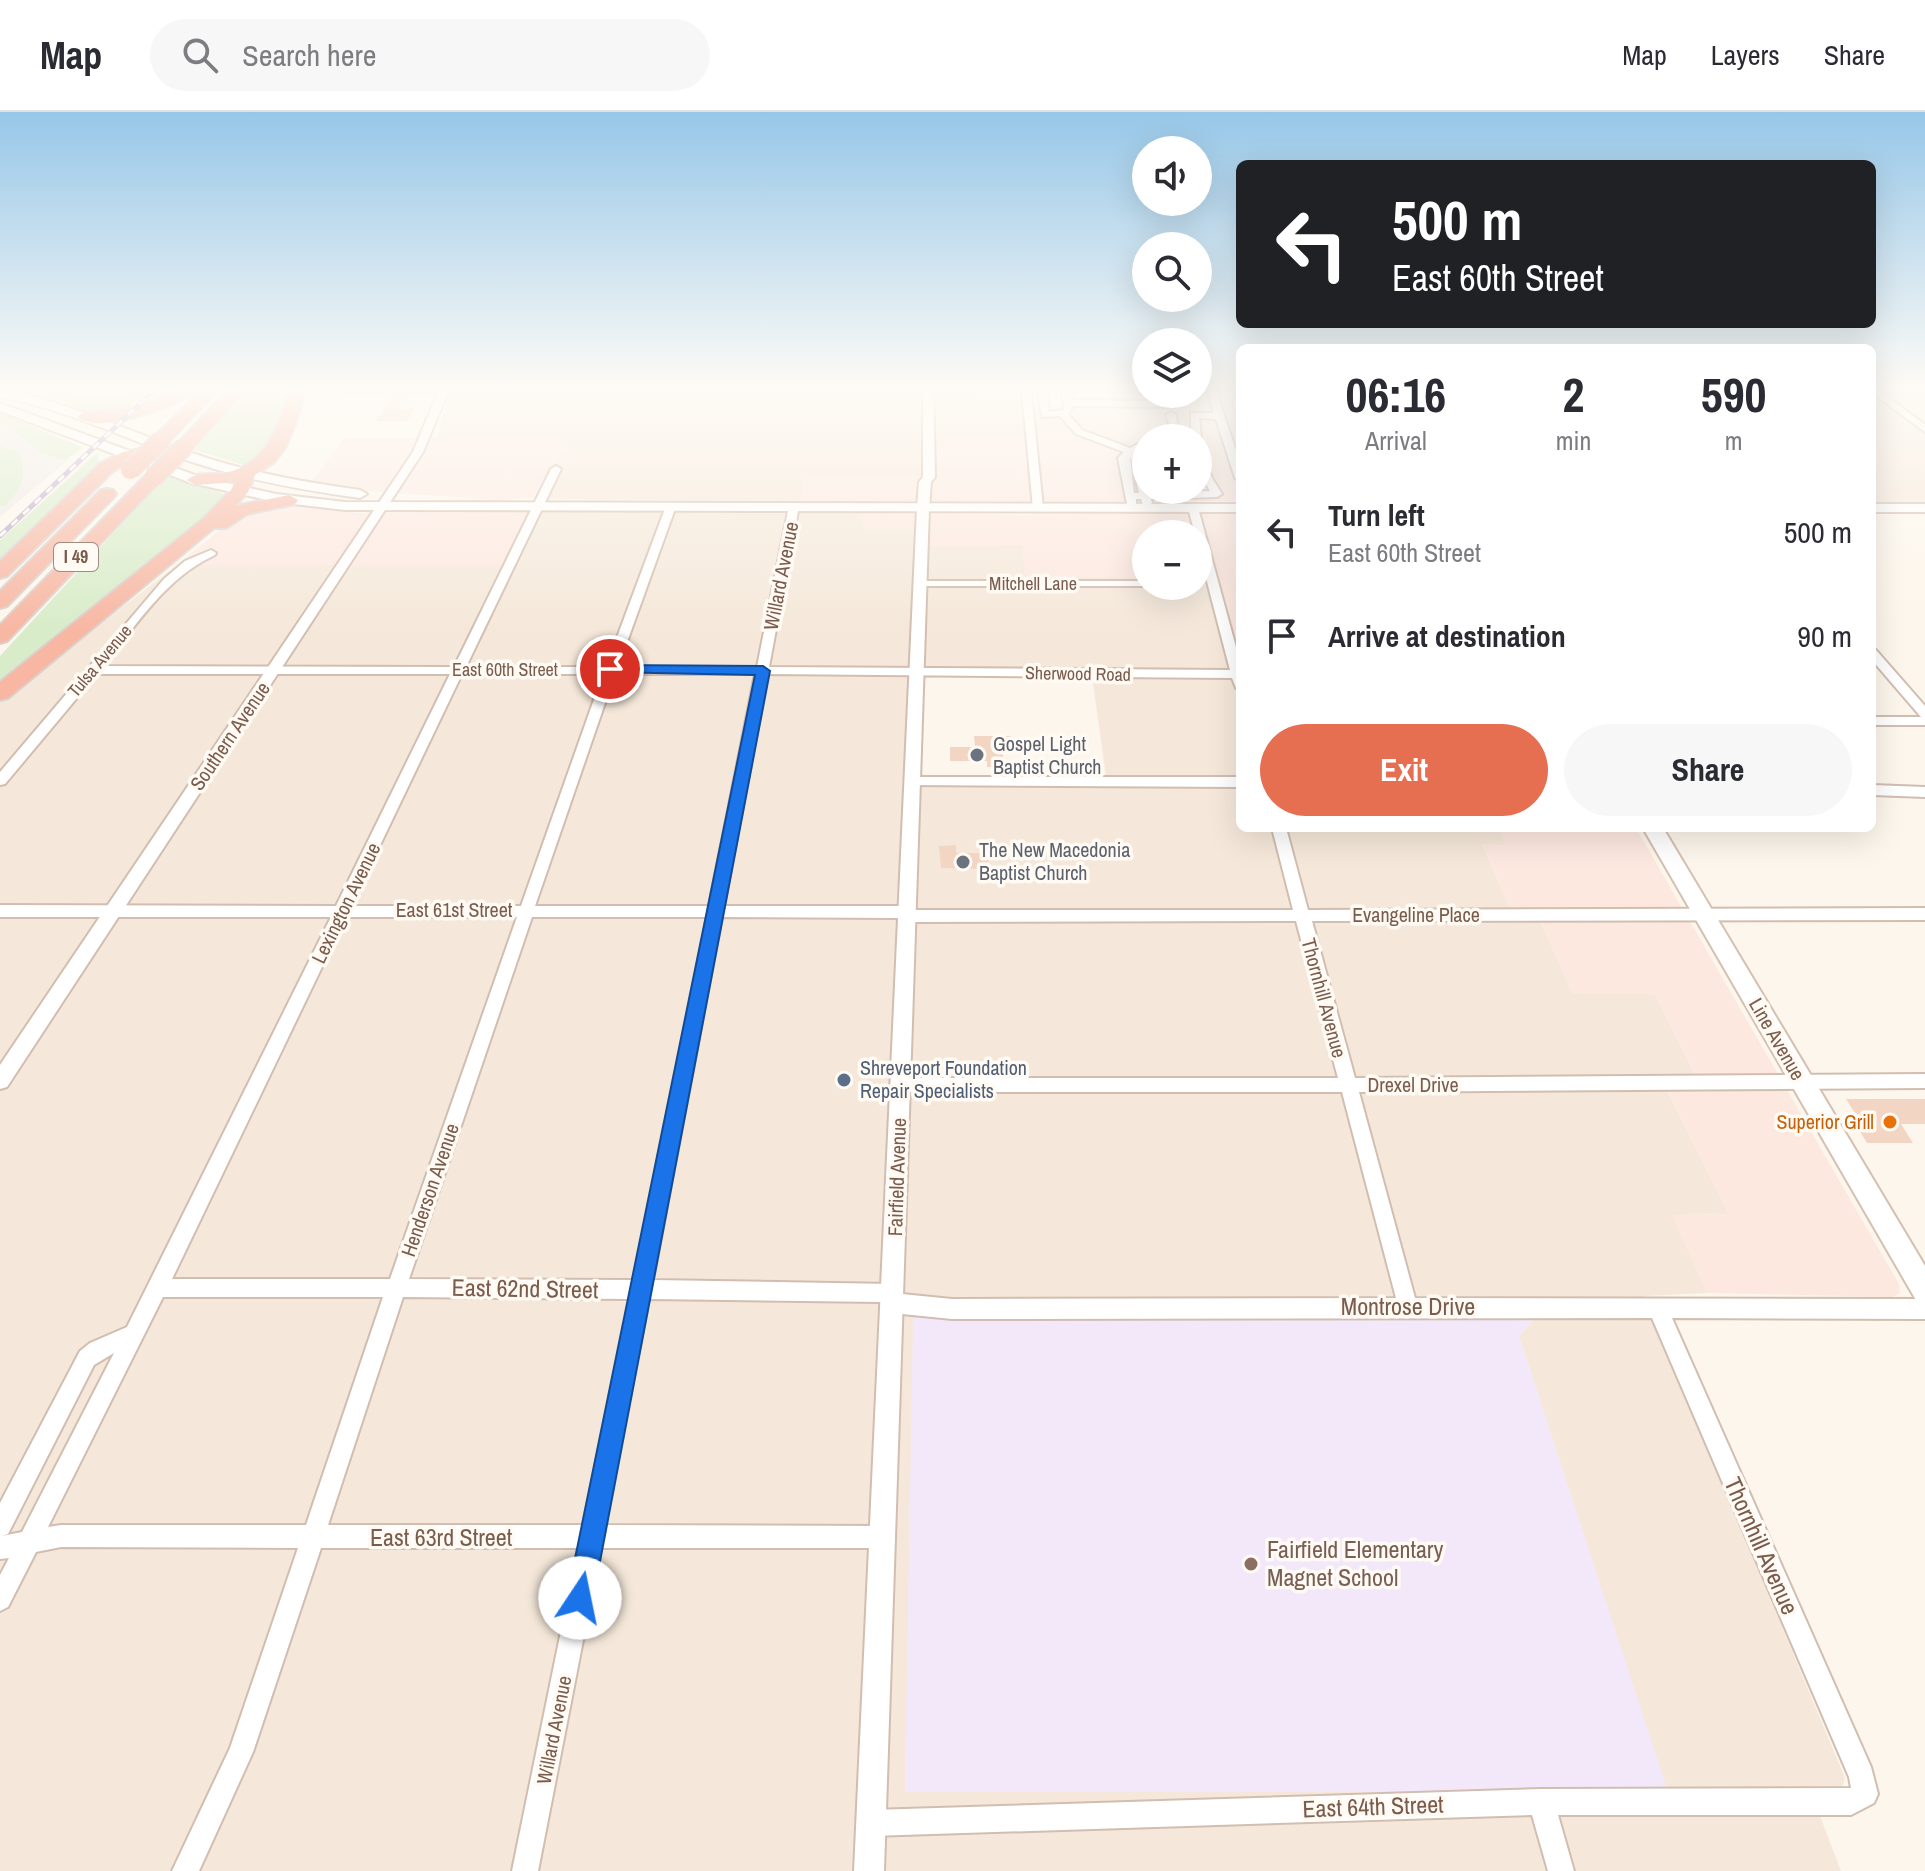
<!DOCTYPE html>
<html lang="en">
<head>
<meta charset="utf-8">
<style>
  body { margin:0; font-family:"Archivo Narrow",sans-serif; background:#f7f7f7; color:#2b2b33; height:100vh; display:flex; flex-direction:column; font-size:30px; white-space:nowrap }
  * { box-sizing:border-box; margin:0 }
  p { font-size:26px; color:#7c7c81 }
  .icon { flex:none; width:44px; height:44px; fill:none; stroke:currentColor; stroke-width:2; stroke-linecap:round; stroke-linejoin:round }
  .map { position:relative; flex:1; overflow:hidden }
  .panel { position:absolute; left:1236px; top:232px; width:640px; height:488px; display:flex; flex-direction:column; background:#fff; border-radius:12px; box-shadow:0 8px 32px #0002 }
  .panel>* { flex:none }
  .banner { position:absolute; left:1236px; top:48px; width:640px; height:168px; border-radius:12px; box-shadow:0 8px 32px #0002; background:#202124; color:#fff; overflow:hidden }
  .tools { position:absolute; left:1132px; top:24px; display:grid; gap:16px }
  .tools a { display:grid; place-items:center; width:80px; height:80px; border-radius:50%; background:#fff; box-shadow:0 8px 32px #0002; font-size:40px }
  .pin { position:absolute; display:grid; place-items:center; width:68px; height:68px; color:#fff; margin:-34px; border:4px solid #fff; border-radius:50%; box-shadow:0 2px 8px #0007 }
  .me { position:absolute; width:88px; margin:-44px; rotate:11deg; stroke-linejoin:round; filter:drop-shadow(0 0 6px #0008) }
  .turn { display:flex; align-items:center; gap:28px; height:168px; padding:0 24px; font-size:36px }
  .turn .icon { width:104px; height:104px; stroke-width:2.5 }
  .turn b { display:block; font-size:56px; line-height:68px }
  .eta { display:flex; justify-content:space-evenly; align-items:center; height:136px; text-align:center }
  .eta b { font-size:48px; font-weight:700; line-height:56px }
  .cta { display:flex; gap:16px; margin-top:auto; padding:16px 24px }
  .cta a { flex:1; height:92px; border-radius:48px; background:#e76f51; color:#fff; font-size:32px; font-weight:700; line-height:92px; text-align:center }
  .cta a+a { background:#f7f7f7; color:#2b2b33 }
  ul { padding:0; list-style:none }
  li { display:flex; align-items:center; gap:24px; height:104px; padding:0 24px }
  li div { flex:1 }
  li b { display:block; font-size:30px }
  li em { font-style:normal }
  header { display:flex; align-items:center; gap:48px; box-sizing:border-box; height:112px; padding:0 40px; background:#fff; border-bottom:2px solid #e1e1e2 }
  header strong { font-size:38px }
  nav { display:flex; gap:44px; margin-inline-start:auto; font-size:28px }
  .search { width:560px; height:72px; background:#f7f7f7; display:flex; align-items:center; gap:20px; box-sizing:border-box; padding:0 28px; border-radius:44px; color:#7c7c81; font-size:30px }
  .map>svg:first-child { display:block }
</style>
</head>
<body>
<header>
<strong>Map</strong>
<div class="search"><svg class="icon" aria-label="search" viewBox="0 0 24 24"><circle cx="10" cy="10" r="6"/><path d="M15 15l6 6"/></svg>Search here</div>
<nav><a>Map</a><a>Layers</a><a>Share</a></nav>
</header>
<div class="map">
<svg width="1925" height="1759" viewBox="0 0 1925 1759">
  <rect width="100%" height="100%" fill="#fdf6ec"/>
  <path fill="#f5e8da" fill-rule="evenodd" d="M451,273H1032L1037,332H938L937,364H805L800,389L535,387L542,379L564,332H436Z
    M1872,273H1925V392H1872Z
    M541,400L859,401L865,417H912L915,434L1023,433L1025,465H1146V474H1198V465H1206L1240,559V716H1498L1506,733H1483L1515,808H1540L1573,882H1655L1697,966H1661L1729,1102L1673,1103L1707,1181L1644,1184L1845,1666L1842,1676L1810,1678L1841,1759H0V589L177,453H517ZM962,563L1092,564L1106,664H921V567ZM1538,1203L1519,1224L1667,1680L1112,1205Z"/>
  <path fill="#fde8e0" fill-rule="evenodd" d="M1032,273H1146V282H1198V273H1240V389H800L805,364H937L938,332L1037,331ZM1146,326H1198V378H1146Z
    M346,325H439L437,332H564L538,385L499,388L368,379L312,369Z
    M287,392L358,401L541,400L517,453H177L227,412L249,399Z
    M1240,400V559H1230L1207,466L1198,465V422H1146V465H1024L1023,433L914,434L912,417H865L859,401L1019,403Z
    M1498,716H1636L1899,1172L1900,1181L1893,1185L1707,1181L1672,1103L1729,1102L1661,965H1697L1655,882H1573L1540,808H1515L1483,732L1505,733Z"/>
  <path fill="#efe9e4" d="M0,309L43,342L68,348L0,405Z"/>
  <path fill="#f3e8fa" d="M1539,1202L1519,1224L1668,1680H905L913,1206Z"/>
  <path fill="#d8ecc9" d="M10,273L63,281L132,282L142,273H155L118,303L85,302L6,278Z
    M253,273H293L278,325L250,355L192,337Z
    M0,301L82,335L81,337L65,348L43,342L0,309Z
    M0,334L19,340C25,367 25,373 6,393H0Z
    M97,341L99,351L0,447V428Z
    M166,364L231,384L0,577V544Z"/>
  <path fill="#f3d5c3" d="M392,284H405L397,297L415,296L407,309H376Z
    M974,624H1011L1012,636H1003V655H987V649H950V635H975Z
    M956,733V741H983L992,747L986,751V757L941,756L939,734Z
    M1846,987H1925V1012H1901L1913,1031H1867L1853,1008H1859Z"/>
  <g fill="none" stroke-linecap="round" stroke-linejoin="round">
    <defs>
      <path id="minor" d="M319,273H1046L1049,300L1063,298L1064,295L1061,273H1069L1072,288L1163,289L1161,282H1169L1173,292L1168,295L1073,294L1068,302L1082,318L1130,336L1146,328V335L1136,341L1141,345L1146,378L1150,381L1210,379C1200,363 1198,350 1198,331L1201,332L1212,366L1222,382L1217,385L1151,387L1152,391L1147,394L1143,393L1141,387H1136V397H1128L1118,346L1124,340L1076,322L1060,304L1042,305L1038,279H1031L1043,396L1038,399L1033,396L1022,279L343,280ZM1130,345L1131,346L1139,381H1134Z
        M1206,273H1214L1240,351V369L1235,366L1216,307L1199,306L1201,326L1198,328V326H1191V301H1214Z
        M1872,273L1925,274V280L1880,279L1925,313V320L1872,281Z
        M1171,300L1176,303L1178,318L1163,326H1151L1170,315L1166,303Z
        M556,354L561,357L466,555H606L666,394L671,391L676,394L618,555H757L789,394L794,391L799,394L769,555L1230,558L1198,435V422H1195L1188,396L1193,393L1198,396L1240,550V577L1236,576L1232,566L768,562L724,794H908L915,798H1293L1272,716H1286L1308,798L1925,796V808L1312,809L1355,966L1925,962V976L1359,980L1415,1186L1925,1187V1207L1672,1206L1871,1655L1878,1682L1874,1691L1851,1703H1558L1574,1759H1548L1532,1703L871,1724L862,1720L858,1711L862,1702L871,1698L1541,1677L1851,1676L1849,1665L1652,1206L952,1207L892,1201L885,1198L882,1190L649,1187L605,1413L882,1414L890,1417L893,1425L890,1433L882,1436H601L538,1759H512L578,1436H321L253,1640L199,1759H172L230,1636L298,1436L61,1435L36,1440L8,1495L0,1499V1463L9,1446L0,1447V1391L80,1239L90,1231L127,1215L331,805H0V793L336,794L450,562H97L5,672L0,673V660L164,467L185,449L211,438L216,441L215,443C166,465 136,514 103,554L454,555L551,357ZM462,562H603L521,794H351ZM615,562H755L709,794H535ZM346,805H517L390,1167H172ZM532,805H707L634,1168L409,1167ZM722,805L900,806L907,810L1296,809L1338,966H901L895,968L892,973L895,978L901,980H1342L1396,1186L952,1187L902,1182L900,1174L893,1172L653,1168ZM163,1185H383L306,1413H61L48,1415ZM403,1185L630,1187L583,1413H328ZM114,1241L22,1420L2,1424L8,1422L94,1253Z
        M921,469H1146V474H1150H917V470Z
        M1872,537L1876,538L1925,594V613H1872V605H1921L1872,548Z
        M912,665H1240V675L907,673V667Z
        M1872,673L1925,675V685L1872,683Z"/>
      <path id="tertiary" d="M0,273H6L0,276Z
        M441,273H451L423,340L7,975L0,977V953L413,340Z
        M923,273H933L935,365L931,370L929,396L884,1759H854L917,396L919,370L923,365Z"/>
      <path id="secondary" d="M0,277C69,290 132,321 198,343C251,361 305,370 360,378L367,382L360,386C301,378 242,367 186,348C124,326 65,297 0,285Z
        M0,291L200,365L276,382L345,390L1240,392V400L345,398L276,390L191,371L0,299Z
        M1872,392H1925V400H1872Z
        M1643,716H1663L1925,1154V1192L1916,1188Z"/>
      <path id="motorway" d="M207,273H223L167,332H155L153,328L155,324Z
        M233,273H249L190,339H178L176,335L178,331Z
        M290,273H306L296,311L285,336L274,350L255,363L248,380L235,394L289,383L298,388L295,392L247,402L226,416H214L8,586L0,588V570L203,407L231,378L235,370L196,373L187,368C195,361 206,362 217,362C267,357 279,316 290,273Z
        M184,275L192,280L190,283C167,296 99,323 77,305L85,300L133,296Z
        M168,332L176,337L174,341L134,348L113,359L7,464L0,466V449L101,351L123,340Z
        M153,361L162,366L159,370L7,529L0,531V513L147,362Z
        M107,377L113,378L116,382L113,386L7,494L0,496V479L101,378Z"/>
    </defs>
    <use href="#minor" stroke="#d1beb0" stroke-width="4"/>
    <use href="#tertiary" stroke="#d1beb0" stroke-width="4"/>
    <use href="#secondary" stroke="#d6c0b0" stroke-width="4"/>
    <use href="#motorway" stroke="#dad1cd" stroke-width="4"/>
    <use href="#minor" fill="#fff" fill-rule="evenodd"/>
    <use href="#tertiary" fill="#fff" fill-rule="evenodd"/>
    <use href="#secondary" fill="#fff" fill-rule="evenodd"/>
    <use href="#motorway" fill="#f7b7a3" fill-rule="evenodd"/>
    <defs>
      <path id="rail" d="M0,424L160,273"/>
    </defs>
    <use href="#rail" stroke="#b9a8c9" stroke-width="5"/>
    <use href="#rail" stroke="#fffaf3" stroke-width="3" stroke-dasharray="8" stroke-linecap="butt"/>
    <defs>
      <path id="motorway-bridge" d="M130,358L161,328
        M153,366L184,335"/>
    </defs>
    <use href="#motorway-bridge" stroke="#dad1cd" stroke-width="21" stroke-linecap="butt"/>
    <use href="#motorway-bridge" stroke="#f7b7a3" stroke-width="18"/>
  </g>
  <linearGradient id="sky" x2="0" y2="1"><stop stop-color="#97c7e8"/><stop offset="0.53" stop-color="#fefbf6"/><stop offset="1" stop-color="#fefbf6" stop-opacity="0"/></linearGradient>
  <rect width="1925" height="519" fill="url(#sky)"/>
  <path fill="#1a73e8" stroke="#114b97" stroke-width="2" d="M610,553L763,554L770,559L593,1486L590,1495L580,1499L571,1495L567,1486L755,563L605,560L603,557Z"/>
  <g fill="#6b7280" stroke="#fffaf3" stroke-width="3">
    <circle cx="977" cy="643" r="8"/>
    <circle cx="963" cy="750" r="8"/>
  </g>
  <circle fill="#5c6f8a" stroke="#fffaf3" stroke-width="3" cx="844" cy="968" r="8"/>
  <circle fill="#e8710a" stroke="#fffaf3" stroke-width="3" cx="1890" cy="1010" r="8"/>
  <circle fill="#8d6e63" stroke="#fffaf3" stroke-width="3" cx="1251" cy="1452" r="8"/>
  <g text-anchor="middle" stroke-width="7" stroke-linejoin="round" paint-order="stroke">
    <rect fill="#fffaf3" stroke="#a28b7f" stroke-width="2" x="54" y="431" width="44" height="28" rx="6"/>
    <g font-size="18" font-weight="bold" fill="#7a5c4d">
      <text x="76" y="451">I 49</text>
    </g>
    <g font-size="18" fill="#7a5c4d" stroke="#fffaf3">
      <text x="1033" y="478">Mitchell Lane</text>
      <text transform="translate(100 549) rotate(-50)" y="6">Tulsa Avenue</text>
      <text x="505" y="564">East 60th Street</text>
      <text transform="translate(1078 562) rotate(1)" y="6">Sherwood Road</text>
    </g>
    <g font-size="20" fill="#7a5c4d" stroke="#fffaf3">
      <text transform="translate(781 464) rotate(-79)" y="7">Willard Avenue</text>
      <text transform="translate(230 624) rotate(-56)" y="7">Southern Avenue</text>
      <text transform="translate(346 791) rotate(-64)" y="7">Lexington Avenue</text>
      <text x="454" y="805">East 61st Street</text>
      <text x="1416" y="810">Evangeline Place</text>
      <text transform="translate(1324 886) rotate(75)" y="7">Thornhill Avenue</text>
      <text transform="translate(1777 927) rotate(60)" y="7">Line Avenue</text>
      <text x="1413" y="980">Drexel Drive</text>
      <text transform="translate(897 1065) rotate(-88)" y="7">Fairfield Avenue</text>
      <text transform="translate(430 1078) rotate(-71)" y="7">Henderson Avenue</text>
      <text transform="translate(554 1618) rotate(-79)" y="7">Willard Avenue</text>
    </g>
    <g font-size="20" fill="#5b616d" stroke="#fffaf3" text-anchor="start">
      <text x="993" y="639">Gospel Light<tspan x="993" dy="23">Baptist Church</tspan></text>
      <text x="979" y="745">The New Macedonia<tspan x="979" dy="23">Baptist Church</tspan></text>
    </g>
    <g font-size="20" fill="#4e5e75" stroke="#fffaf3" text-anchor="start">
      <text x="860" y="963">Shreveport Foundation<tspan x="860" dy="23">Repair Specialists</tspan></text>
    </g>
    <g font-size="20" fill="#c56008" stroke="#fffaf3" text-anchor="end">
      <text x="1874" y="1017">Superior Grill</text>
    </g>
    <g font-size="24" fill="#7a5c4d" stroke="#fffaf3">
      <text transform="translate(525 1177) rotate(1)" y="8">East 62nd Street</text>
      <text x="1408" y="1203">Montrose Drive</text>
      <text x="441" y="1434">East 63rd Street</text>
      <text transform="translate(1761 1434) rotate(66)" y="8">Thornhill Avenue</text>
      <text transform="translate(1373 1695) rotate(-2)" y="8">East 64th Street</text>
    </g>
    <g font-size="24" fill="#785e54" stroke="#fffaf3" text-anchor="start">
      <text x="1267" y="1446">Fairfield Elementary<tspan x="1267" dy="28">Magnet School</tspan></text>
    </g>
  </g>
</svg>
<div class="tools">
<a><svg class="icon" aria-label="sound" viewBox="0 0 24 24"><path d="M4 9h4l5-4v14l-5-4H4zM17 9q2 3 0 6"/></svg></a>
<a><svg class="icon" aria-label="search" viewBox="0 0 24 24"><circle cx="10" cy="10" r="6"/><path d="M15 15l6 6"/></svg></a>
<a><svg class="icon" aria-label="layers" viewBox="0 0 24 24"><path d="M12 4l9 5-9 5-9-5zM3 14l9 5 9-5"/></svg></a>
<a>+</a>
<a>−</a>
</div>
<div class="pin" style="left:610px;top:557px;background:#d93025"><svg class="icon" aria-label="arrive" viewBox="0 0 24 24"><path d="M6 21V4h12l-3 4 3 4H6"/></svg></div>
<svg class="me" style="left:580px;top:1486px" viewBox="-20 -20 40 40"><circle r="19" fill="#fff"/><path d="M0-13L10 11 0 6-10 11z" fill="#1a73e8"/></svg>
<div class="banner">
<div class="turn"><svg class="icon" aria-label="left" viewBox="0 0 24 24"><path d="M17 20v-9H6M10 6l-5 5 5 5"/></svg><div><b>500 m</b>East 60th Street</div></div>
</div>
<section class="panel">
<div class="eta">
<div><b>06:16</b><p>Arrival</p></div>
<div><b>2</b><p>min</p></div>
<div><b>590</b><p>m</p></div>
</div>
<ul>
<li><svg class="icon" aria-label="left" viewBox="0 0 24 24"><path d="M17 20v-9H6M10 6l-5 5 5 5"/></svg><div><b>Turn left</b><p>East 60th Street</p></div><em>500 m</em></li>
<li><svg class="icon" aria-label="arrive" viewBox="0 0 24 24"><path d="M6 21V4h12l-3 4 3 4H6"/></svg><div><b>Arrive at destination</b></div><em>90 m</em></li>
</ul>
<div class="cta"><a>Exit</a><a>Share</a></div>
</section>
</div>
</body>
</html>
